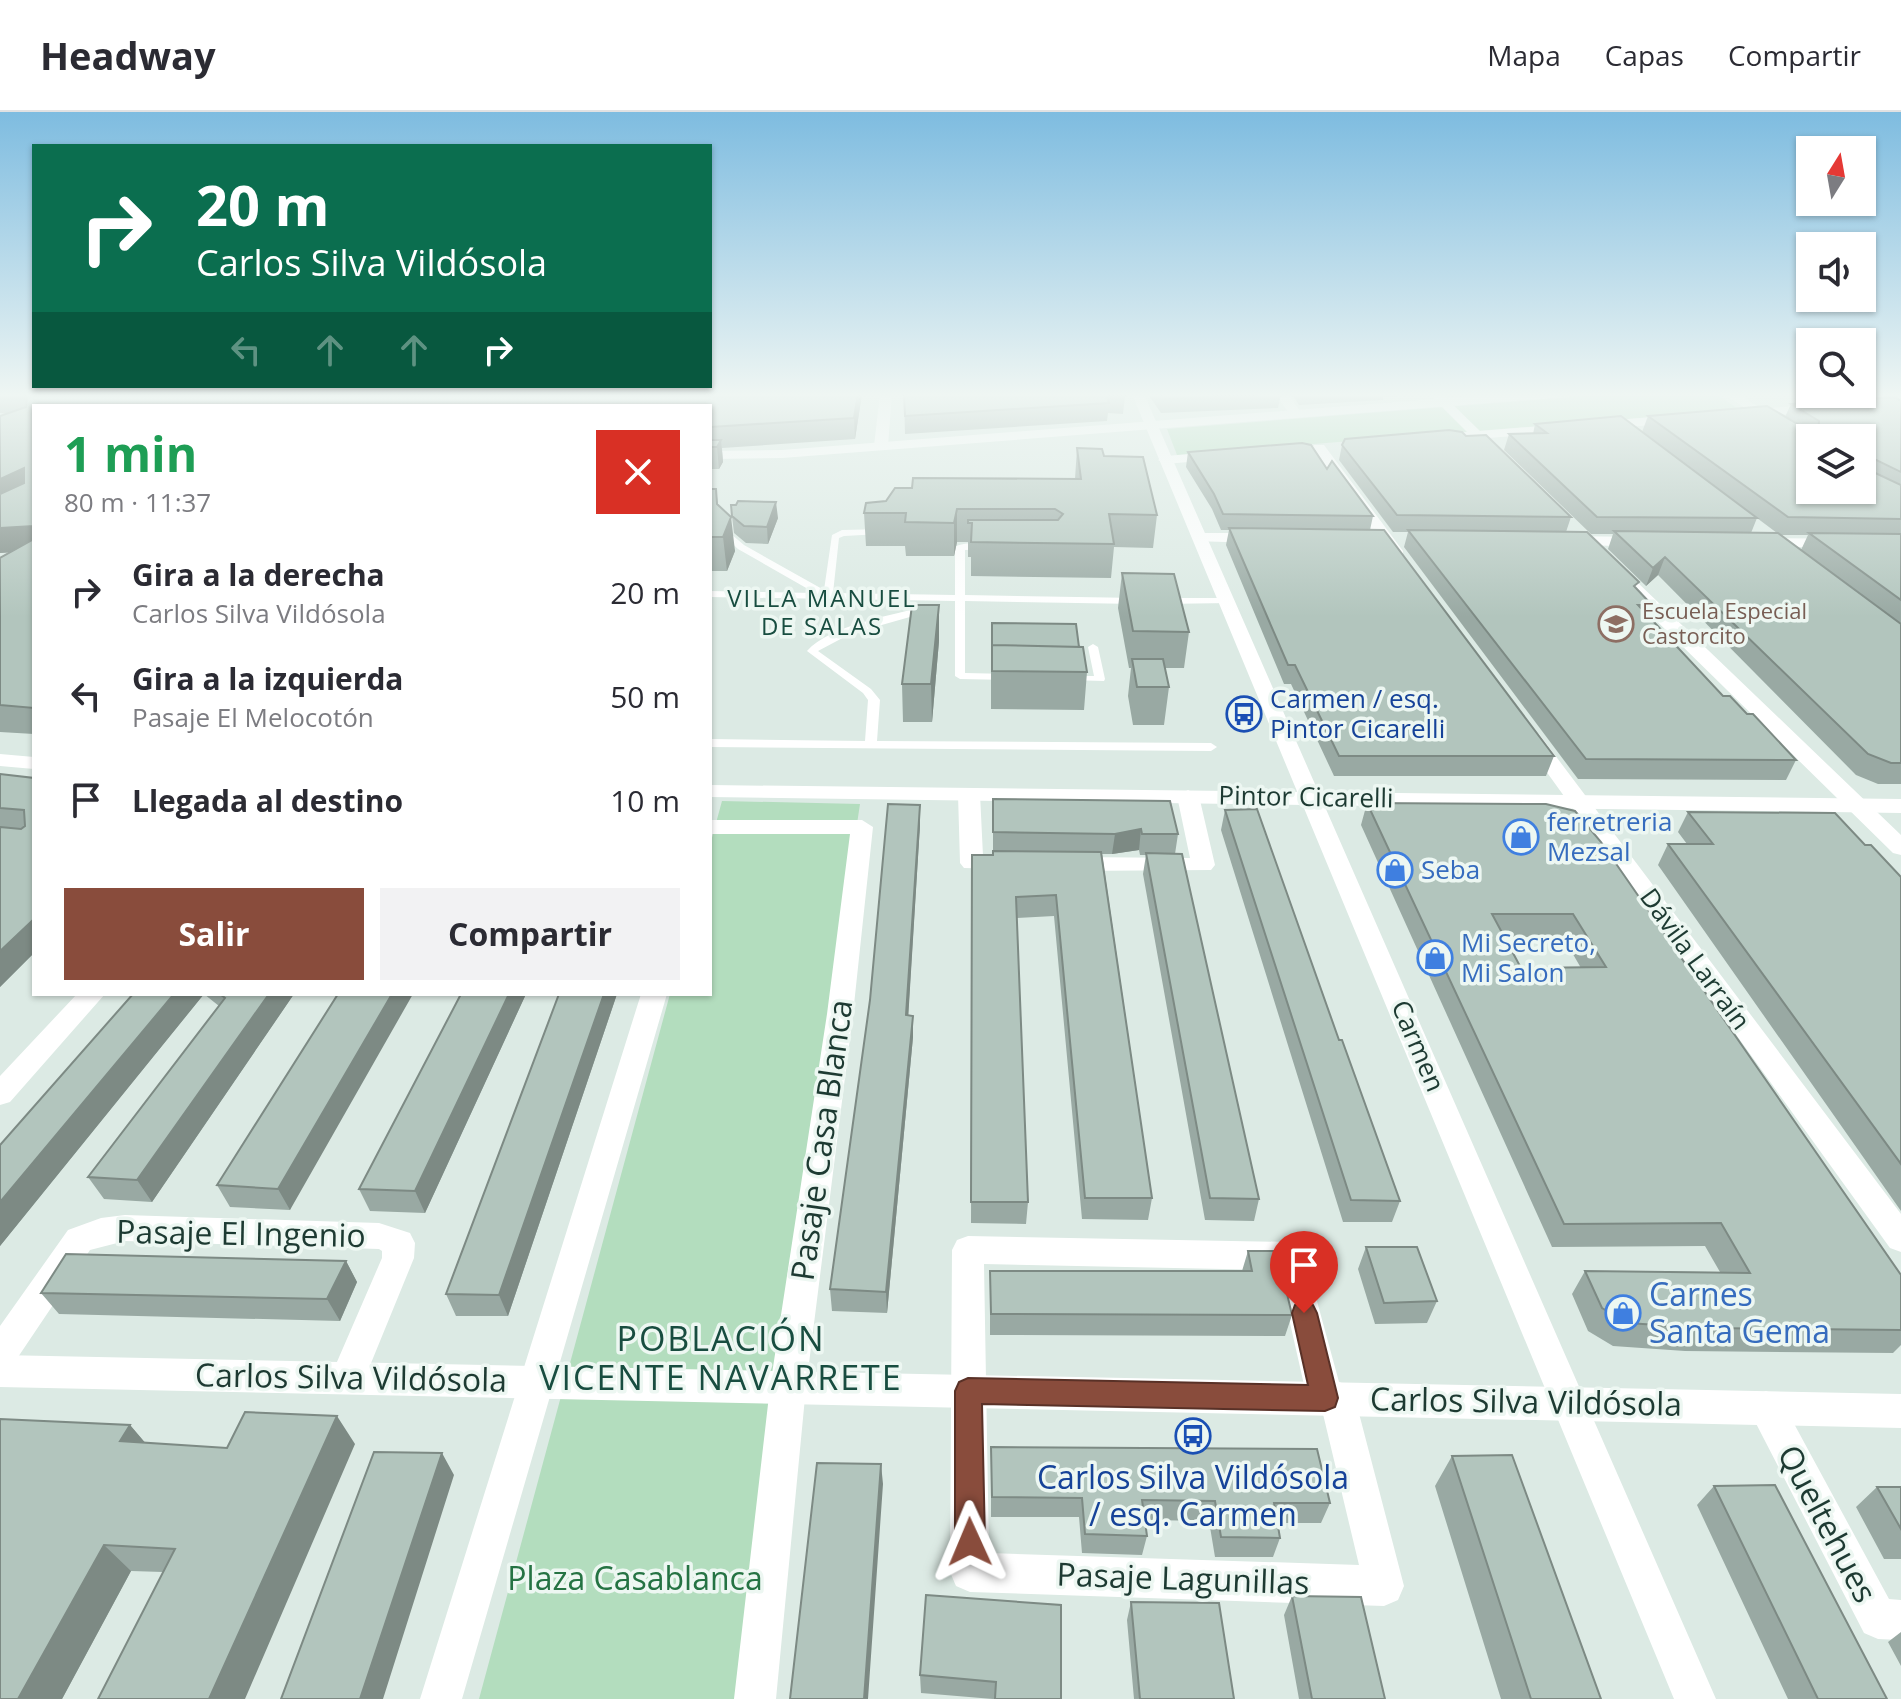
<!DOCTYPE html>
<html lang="es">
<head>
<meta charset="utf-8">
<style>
  body { margin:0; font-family:"Open Sans",sans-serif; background:#f2f2f3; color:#2b2b33; height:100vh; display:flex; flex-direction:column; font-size:30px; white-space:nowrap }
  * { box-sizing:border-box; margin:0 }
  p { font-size:26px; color:#7c7c81 }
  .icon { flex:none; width:44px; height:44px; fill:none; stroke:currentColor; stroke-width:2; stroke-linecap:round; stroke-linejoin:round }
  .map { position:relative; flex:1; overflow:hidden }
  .side { position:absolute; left:32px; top:292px; width:680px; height:592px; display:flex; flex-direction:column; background:#fff; border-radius:0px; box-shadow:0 2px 6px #0004 }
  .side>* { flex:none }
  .top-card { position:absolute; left:32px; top:32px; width:680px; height:244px; border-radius:0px; box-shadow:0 2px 6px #0004; background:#0b6e4f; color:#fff; overflow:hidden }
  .needle { width:52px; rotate:11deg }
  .controls { position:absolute; left:1796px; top:24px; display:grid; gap:16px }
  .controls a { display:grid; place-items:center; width:80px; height:80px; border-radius:0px; background:#fff; box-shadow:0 2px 6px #0004; font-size:40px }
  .pin { position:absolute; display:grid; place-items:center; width:68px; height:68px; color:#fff; margin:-82px -34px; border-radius:50% 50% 50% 0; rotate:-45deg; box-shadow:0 0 8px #0007 }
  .pin .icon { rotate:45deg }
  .me { position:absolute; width:88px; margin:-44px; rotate:359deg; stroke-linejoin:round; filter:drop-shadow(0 0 6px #0008) }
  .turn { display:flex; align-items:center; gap:28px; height:168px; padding:0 32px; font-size:36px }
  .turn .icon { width:104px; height:104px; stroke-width:2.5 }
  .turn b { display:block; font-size:56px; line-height:68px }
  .lanes { display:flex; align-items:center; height:76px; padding:0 32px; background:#0003; justify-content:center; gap:40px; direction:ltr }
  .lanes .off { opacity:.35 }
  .round { display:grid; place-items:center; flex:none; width:84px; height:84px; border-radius:0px; background:#f2f2f3 }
  .summary { display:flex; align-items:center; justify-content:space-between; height:136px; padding:0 32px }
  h1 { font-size:48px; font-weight:700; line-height:60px; color:#1e9e55 }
  .action { display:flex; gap:16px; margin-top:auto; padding:16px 32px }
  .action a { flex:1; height:92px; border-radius:0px; background:#894c3c; color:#fff; font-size:32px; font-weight:700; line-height:92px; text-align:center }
  .action a+a { background:#f2f2f3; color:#2b2b33 }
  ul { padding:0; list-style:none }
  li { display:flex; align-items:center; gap:24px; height:104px; padding:0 32px }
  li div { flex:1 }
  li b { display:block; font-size:30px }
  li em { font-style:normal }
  header { display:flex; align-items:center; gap:48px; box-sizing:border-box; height:112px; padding:0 40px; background:#fff; border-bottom:2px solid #e1e1e2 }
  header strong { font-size:38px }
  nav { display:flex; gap:44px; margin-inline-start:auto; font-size:28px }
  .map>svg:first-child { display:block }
</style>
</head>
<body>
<header>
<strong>Headway</strong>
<nav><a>Mapa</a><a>Capas</a><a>Compartir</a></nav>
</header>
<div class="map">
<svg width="1901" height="1587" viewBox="0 0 1901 1587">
  <rect width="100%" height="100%" fill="#dceae4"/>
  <path fill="#b3ddbe" d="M1610,282H1716L1740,298L1177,343L1167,317Z
    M722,689L860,692L767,1307L746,1587H479L670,882H710V733Z"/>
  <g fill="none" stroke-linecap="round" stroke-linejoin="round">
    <path fill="#fff" fill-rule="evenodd" d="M724,412H730L731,422L744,433L824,478L832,423L842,418L884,417L885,419L881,422L844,424L839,426L833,481L955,483V435C963,430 982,430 990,435L988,437L965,438V483L1138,486L1143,489L1138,492L965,489V561L1010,562L1015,565L1010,568L960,567L955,564V489L710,485V479L815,481L738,437L723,423Z
      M1227,486L1230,487V491L1162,492L1157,489L1162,486Z
      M927,494L932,497L931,499L850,522L818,539L871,577L880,588L877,629L1211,631L1217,635L1211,639L710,635V627L865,629L868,588L863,581L807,539C830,513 893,503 927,494Z
      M1093,532L1098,535L1105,567L1104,569L1067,568V564H1094L1088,535Z"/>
    <path fill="#fff" fill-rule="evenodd" d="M880,282H892L888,334L881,338L874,334Z
      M1275,282H1288L1302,302L1300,305H1292Z
      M1429,282H1442L1480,319L1677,303L1683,307L1677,311L1488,326L1491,330L1484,334L1474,327L1442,330L1435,326L1437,323L1467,320Z
      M1871,282H1887L1901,290V299Z
      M1820,292L1824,293V299L1745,306L1739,302L1745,298Z
      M1314,333H1324L1403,439V445H1391L1312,336Z
      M1218,340L1225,344L1223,347L1165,352L1158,348L1165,344Z
      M1198,421H1259L1267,426L1259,431L1193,429V423Z
      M1563,424L1643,425L1651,430L1643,435L1558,432L1555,429Z
      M1759,426L1901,427V437L1754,434L1751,431Z
      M1630,468L1636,469L1901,723V743L1893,741L1624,477L1622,473Z
      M1532,620L1539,622L1901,1102V1140L1890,1136L1525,630L1522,626L1525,622Z
      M969,676L980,682L983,744L1004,747L1008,752L1004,757L964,756L960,751L958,682Z
      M1188,678L1199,684L1215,753L1211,758L1073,759L1065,757L1061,752L1065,747L1073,745L1190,746L1177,684Z
      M710,708H862L873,715L853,902L806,1275L776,1587H734L770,1275L827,902L850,722H710Z
      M641,882H667L462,1587H420Z
      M125,1103L379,1111L410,1121L415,1131L414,1146L360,1278L348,1282L336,1278L330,1266L382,1146V1139L379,1137L125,1129L90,1138L12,1254L0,1259V1214L68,1118L101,1106Z
      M968,1124L1291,1130L1302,1134L1339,1270L1350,1274L1355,1286L1404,1474L1398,1488L1384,1494L970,1480L956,1474L950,1460L952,1138L957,1128ZM984,1152L1278,1158L1307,1286L1312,1298L1323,1302L1359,1453L989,1441Z
      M1766,1279L1779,1284L1889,1487L1901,1488V1528L1878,1527L1864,1521L1748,1296L1753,1284Z"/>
    <path fill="#fff" fill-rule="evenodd" d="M1500,282H1559L1553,286L782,346L710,347V339L782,338Z
      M0,642L34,645V657L0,654Z
      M710,673L1901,687V701L710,685Z
      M77,882H105L10,990L0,993V964Z
      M0,1243L1901,1282V1316L0,1275Z"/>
    <path fill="#fff" fill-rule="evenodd" d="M1132,282H1144L1716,1587H1674Z
      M1723,282H1738L1810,327V337Z"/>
  </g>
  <path fill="#99a9a3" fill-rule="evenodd" d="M0,282H862L855,327L722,336L723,350L719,357H710V294H34V622L0,620V446L10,440L0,441L9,302L0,301V302Z
    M904,282L1125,284L1123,302L1108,301L1107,309L905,322Z
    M1148,282H1281L1278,296L1161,301Z
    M1292,282H1426L1383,285V288L1299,293Z
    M1901,289V672H1878L1856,663L1658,463L1646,474L1608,437L1613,422H1591L1504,338L1509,322H1533L1535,312L1754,404L1642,320L1648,304L1785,305L1791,292ZM1757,406L1777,421H1751ZM1781,423H1808L1801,438Z
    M1342,333L1571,405L1566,420L1636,476L1652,493L1648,504L1723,584L1747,602L1796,648L1786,668L1578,667L1404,435L1408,420H1393L1339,348Z
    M1077,336L1104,344L1157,403L1153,436L1114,435L1111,466L971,464V445H968V430H957L954,444H906L905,434H866L864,401L886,389L1075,367Z
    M1188,340L1327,357L1373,404L1370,418L1554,644L1546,664H1334L1291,572H1284L1226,433L1229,418H1221L1212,397L1186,355Z
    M710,377H716L718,393L735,439L727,459H710Z
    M732,404L778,406L768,432L746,431L734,421Z
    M1122,461L1189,520L1184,556H1164L1169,575L1164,613H1133L1128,584L1131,556H1129L1118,496Z
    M939,529L932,610H903L902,572Z
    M991,529L1079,535L1087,560L1084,598L991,597Z
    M0,662L34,666V841L0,875Z
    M993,687L1178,722L1175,742L1259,1087L1254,1109L1205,1108L1143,762L1146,743H1140L1139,738L1112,742H1102L1152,1086L1148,1108L1082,1107L1054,804L1017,806L1028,1090L1026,1112L971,1111L972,743H993Z
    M1367,691L1546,692L1901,1163V1233L1893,1241L1685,1239L1613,1234L1588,1219L1572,1182L1585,1159L1720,1160L1705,1134L1552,1135L1361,713ZM1505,825H1563L1581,856H1521Z
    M920,693V713L908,904L913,925L887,1201L832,1199L830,1177Z
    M1225,698L1400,1089L1392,1110H1343L1221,718Z
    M1688,700L1865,733L1901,765V1099L1658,753L1668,732H1687L1678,720Z
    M133,882H294L152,1090L104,1087L88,1065L219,894L204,882L0,1134V1033Z
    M338,882L290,1098L230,1095L217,1073Z
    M461,882H526L425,1101L370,1099L359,1077Z
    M559,882H617L508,1204H456L446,1182Z
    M1366,1135L1437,1189L1427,1211L1375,1212L1358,1157Z
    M1248,1139L1292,1203L1285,1224L990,1223V1159H1242Z
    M346,1149L357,1170L340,1209L59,1202L41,1181Z
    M130,1313L145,1331L227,1336L355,1332L163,1460L131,1459L62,1587H0Z
    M991,1335L1330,1391L1321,1411H1278L1280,1426L1273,1445H1215L1209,1409L1145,1408L1147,1424L1142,1443L1082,1441L1079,1405H991Z
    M1452,1344L1601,1587H1501L1435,1374Z
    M1714,1374L1887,1587H1788L1697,1393Z
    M1877,1375H1901V1447H1884L1856,1395Z
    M926,1483L1061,1587H993L921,1581L920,1563Z
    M1292,1484L1385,1587H1299L1284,1503Z
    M1131,1490L1234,1587H1134L1127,1508Z
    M1901,1520V1554L1888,1530Z"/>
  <path fill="#7d8a84" d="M858,282H862L855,327L854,306Z
    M721,328L723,350L719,357L717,335Z
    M24,356L34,377L0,395V367Z
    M776,390L778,406L768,432L767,415Z
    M957,397V430L954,444V411Z
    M731,405L735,439L727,459L723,425Z
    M34,414V439L0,441V416Z
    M1665,445L1658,463L1646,474L1653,456Z
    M939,493V529L932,610L931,572Z
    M920,693V713L907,925L906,903Z
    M1141,717L1139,738L1112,742L1115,722Z
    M34,807V841L0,875V839Z
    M174,882H204L0,1134V1090Z
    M269,882H294L152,1090L137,1068Z
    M392,882H413L290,1098L278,1077Z
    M509,882H526L425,1101L415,1079Z
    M604,882H617L508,1204L499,1183Z
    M913,904V925L887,1201L886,1180Z
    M346,1149L357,1170L340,1209L327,1187Z
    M337,1304L355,1332L245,1587H209Z
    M130,1313L154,1341L120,1329Z
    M442,1341L454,1363L383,1587H360Z
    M881,1352L883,1372L868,1587H864Z
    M104,1433L131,1459L62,1587H18Z"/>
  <path fill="#b2c5bd" stroke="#7d8a84" stroke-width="2" fill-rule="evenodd" d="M23,282H858L854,306L710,315V294H34V414L0,416V382L24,371V356L0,367V304L26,295L27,286Z
    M904,282H1125V284H1107L1109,291L905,304Z
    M1160,282H1261L1163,287Z
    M1894,285L1901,289V360L1868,344L1869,358L1901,373V407L1788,405L1648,304L1767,294L1818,324L1819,309L1791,292ZM1810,326H1862V378H1810Z
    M1621,304L1757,406L1597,405L1509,322L1547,321L1535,312Z
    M1449,318L1462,320L1466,324L1486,323L1571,405L1397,403L1342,333L1345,327Z
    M710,328H721L717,335H710Z
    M1302,331L1311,333L1327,357L1332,349L1373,404L1223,402L1214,382L1188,340Z
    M1077,336L1102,337L1104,344L1143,345L1157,403L1109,402L1114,432L971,430L972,411H968V408H1058L1063,402L1055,397H957L954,411L905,410L906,401H864L866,391L886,389L895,376H912L913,366L1081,367Z
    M710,377H716L717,392L731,405L723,425H710Z
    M738,389L776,390L767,415L744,414L732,404L731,393H736Z
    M1229,416L1384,418L1554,644H1339L1295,553H1288Z
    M1408,418L1587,420L1639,470L1634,474L1652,493H1638L1723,584H1730L1747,602H1753L1796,648L1586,647Z
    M1614,419L1778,421L1901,512V651H1891L1868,642L1665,445L1653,456Z
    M1809,421L1901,422V488Z
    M34,427V596L0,593V446Z
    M1122,461L1174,462L1189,520L1133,519Z
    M912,493H939L931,572H902Z
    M992,511L1076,512L1079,535L992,533V540Z
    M992,533L1083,535L1087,560L992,559Z
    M1132,547H1163L1169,575H1137Z
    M0,662L34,666V807L0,839V715L21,717L25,714L24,698L0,696Z
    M993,687L1170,689L1178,722H1142L1141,717L1115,722L993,720Z
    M1367,691L1546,692L1575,699L1601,730L1901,1163V1218L1702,1216L1628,1211L1602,1196L1585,1159L1750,1161L1721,1111L1564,1112ZM1492,802H1573L1606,855L1521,856Z
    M888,692L920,693L906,903L913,904L886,1180L830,1177L870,888Z
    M1257,697L1339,928H1342L1400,1089L1351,1088L1225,698Z
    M1688,700L1835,701L1865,733H1871L1901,765V1052L1668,732H1713Z
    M993,739L1101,740L1152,1086H1085L1056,783L1016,785L1028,1090H971L972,743H993Z
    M1146,741L1182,742L1259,1087L1210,1086Z
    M133,882H174L0,1090V1033Z
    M220,882H269L137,1068L88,1065L225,886Z
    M338,882H392L278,1077L217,1073Z
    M461,882H509L415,1079L359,1077Z
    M559,882H604L499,1183L446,1182Z
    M1366,1135H1417L1437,1189L1384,1191Z
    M1248,1139H1277L1292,1203L991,1202L990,1159H1252Z
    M66,1142L346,1149L327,1187L41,1181Z
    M245,1300L337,1304L209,1587H98L175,1437L104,1433L18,1587H0V1307L130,1313L120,1329L227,1336Z
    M991,1335L1317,1337L1330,1391H1274L1280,1426L1221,1425L1215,1389L1142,1388L1147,1424L1085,1422L1082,1386L992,1385Z
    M374,1340L442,1341L360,1587H281Z
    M1512,1343L1601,1587H1531L1452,1344Z
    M817,1351L881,1352L864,1587H790Z
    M1775,1373L1887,1587H1818L1714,1374Z
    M1877,1375H1901V1417Z
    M926,1483L1061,1493V1587H995L996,1570L920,1563Z
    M1292,1484L1361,1485L1385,1587H1312Z
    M1131,1490L1219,1491L1234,1587H1140Z"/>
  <linearGradient id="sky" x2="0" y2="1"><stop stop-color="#7ebce0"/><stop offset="0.56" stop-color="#eff6f3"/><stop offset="1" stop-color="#eff6f3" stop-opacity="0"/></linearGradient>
  <rect width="1901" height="505" fill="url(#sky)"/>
  <path fill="#894c3c" stroke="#593127" stroke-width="2" d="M1304,1189L1313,1193L1317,1201L1338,1286L1335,1295L1325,1299L982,1292L985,1430L980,1440L970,1445L960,1440L955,1430V1279L959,1270L968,1266L1308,1273L1292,1201L1295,1193Z"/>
  <defs>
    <symbol id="school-ring" viewBox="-11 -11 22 22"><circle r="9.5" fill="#edf7f2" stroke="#8d6e63" stroke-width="1.5"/><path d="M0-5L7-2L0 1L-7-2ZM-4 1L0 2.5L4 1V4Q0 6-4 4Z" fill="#8d6e63"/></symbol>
    <symbol id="bus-ring" viewBox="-11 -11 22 22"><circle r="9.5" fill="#edf7f2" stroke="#1a4fb4" stroke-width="1.5"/><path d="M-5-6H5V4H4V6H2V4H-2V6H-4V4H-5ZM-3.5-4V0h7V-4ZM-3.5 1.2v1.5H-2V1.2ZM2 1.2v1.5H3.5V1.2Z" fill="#1a4fb4"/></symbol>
    <symbol id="shop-ring" viewBox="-11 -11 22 22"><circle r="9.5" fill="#edf7f2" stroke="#3f7fe0" stroke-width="1.5"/><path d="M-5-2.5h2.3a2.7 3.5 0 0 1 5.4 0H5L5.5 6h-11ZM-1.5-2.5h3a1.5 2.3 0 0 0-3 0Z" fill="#3f7fe0"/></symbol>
  </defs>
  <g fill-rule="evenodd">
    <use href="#school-ring" x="1596" y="492" width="40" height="40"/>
    <use href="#bus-ring" x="1224" y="582" width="40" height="40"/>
    <use href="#shop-ring" x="1501" y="705" width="40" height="40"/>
    <use href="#shop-ring" x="1375" y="738" width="40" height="40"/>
    <use href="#shop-ring" x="1415" y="826" width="40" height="40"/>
    <use href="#shop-ring" x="1603" y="1181" width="40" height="40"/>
    <use href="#bus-ring" x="1173" y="1304" width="40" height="40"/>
  </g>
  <g text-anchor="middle" stroke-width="7" stroke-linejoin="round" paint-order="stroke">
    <g font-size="22" fill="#785e54" stroke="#edf7f2" text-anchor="start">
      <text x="1642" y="507">Escuela Especial<tspan x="1642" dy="25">Castorcito</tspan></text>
    </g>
    <g font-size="24" letter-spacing="2" fill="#184d40" stroke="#edf7f2">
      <text x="822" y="495">VILLA MANUEL<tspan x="822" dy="28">DE SALAS</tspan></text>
    </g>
    <g font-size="26" fill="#164399" stroke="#edf7f2" text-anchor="start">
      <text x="1270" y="596">Carmen / esq.<tspan x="1270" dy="30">Pintor Cicarelli</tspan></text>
    </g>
    <g font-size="26" fill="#1d3a32" stroke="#edf7f2">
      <text transform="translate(1306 685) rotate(1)" y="9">Pintor Cicarelli</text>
      <text transform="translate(1695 847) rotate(54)" y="9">Dávila Larraín</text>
      <text transform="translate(1418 934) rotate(67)" y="9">Carmen</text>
    </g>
    <g font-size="26" fill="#366cbe" stroke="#edf7f2" text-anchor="start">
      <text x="1547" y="719">ferretreria<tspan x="1547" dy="30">Mezsal</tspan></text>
      <text x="1421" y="767">Seba</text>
      <text x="1461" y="840">Mi Secreto,<tspan x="1461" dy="30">Mi Salon</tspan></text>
    </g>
    <g font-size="32" fill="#1d3a32" stroke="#edf7f2">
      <text transform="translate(822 1028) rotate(-82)" y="11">Pasaje Casa Blanca</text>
      <text transform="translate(241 1122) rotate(1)" y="11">Pasaje El Ingenio</text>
      <text transform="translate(351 1266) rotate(1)" y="11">Carlos Silva Vildósola</text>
      <text transform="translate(1526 1290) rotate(1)" y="11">Carlos Silva Vildósola</text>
      <text transform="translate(1827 1412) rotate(62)" y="11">Queltehues</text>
      <text transform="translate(1183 1467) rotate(2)" y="11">Pasaje Lagunillas</text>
    </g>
    <g font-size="32" fill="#366cbe" stroke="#edf7f2" text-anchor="start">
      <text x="1649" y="1194">Carnes<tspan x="1649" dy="37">Santa Gema</tspan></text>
    </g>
    <g font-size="32" fill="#164399" stroke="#edf7f2">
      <text x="1193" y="1377">Carlos Silva Vildósola<tspan x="1193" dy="37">/ esq. Carmen</tspan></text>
    </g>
    <g font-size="32" fill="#257343" stroke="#edf7f2">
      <text x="635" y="1478">Plaza Casablanca</text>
    </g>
    <g font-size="34" letter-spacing="2" fill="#184d40" stroke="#edf7f2">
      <text x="721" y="1239">POBLACIÓN<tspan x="721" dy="39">VICENTE NAVARRETE</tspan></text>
    </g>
  </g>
</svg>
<div class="controls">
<a><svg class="needle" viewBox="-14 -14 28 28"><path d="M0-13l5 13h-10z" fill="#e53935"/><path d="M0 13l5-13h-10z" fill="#7c7c81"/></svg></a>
<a><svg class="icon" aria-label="sound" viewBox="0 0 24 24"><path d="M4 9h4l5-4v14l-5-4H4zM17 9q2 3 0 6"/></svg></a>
<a><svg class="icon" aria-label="search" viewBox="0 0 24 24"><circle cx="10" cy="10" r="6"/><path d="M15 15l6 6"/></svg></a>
<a><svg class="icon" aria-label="layers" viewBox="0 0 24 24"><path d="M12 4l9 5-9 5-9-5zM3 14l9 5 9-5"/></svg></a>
</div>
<div class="pin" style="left:1304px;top:1201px;background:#d93025"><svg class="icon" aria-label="arrive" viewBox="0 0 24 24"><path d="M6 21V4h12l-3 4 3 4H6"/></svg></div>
<svg class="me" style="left:970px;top:1430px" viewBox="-20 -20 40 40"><path d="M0-17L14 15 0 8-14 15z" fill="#894c3c" stroke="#fff" stroke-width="4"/></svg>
<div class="top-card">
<div class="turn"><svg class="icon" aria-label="right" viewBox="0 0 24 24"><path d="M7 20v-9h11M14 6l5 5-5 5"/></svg><div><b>20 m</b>Carlos Silva Vildósola</div></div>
<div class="lanes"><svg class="icon off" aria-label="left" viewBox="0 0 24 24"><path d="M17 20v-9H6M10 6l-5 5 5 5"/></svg><svg class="icon off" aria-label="ahead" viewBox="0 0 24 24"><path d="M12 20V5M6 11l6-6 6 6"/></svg><svg class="icon off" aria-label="ahead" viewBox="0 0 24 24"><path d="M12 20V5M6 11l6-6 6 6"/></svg><svg class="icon" aria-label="right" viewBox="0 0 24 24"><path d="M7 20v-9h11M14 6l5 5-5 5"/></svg></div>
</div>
<section class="side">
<div class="summary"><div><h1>1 min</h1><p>80 m · 11:37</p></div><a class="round" style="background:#d93025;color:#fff"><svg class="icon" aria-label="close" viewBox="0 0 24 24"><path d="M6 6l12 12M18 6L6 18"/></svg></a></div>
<ul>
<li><svg class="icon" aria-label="right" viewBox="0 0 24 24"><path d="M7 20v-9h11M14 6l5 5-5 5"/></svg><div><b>Gira a la derecha</b><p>Carlos Silva Vildósola</p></div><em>20 m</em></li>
<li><svg class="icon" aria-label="left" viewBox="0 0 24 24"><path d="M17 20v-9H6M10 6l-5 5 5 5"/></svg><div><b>Gira a la izquierda</b><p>Pasaje El Melocotón</p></div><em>50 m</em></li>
<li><svg class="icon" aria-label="arrive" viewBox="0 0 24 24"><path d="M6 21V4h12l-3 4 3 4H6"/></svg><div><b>Llegada al destino</b></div><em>10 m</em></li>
</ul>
<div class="action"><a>Salir</a><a>Compartir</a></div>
</section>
</div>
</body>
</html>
